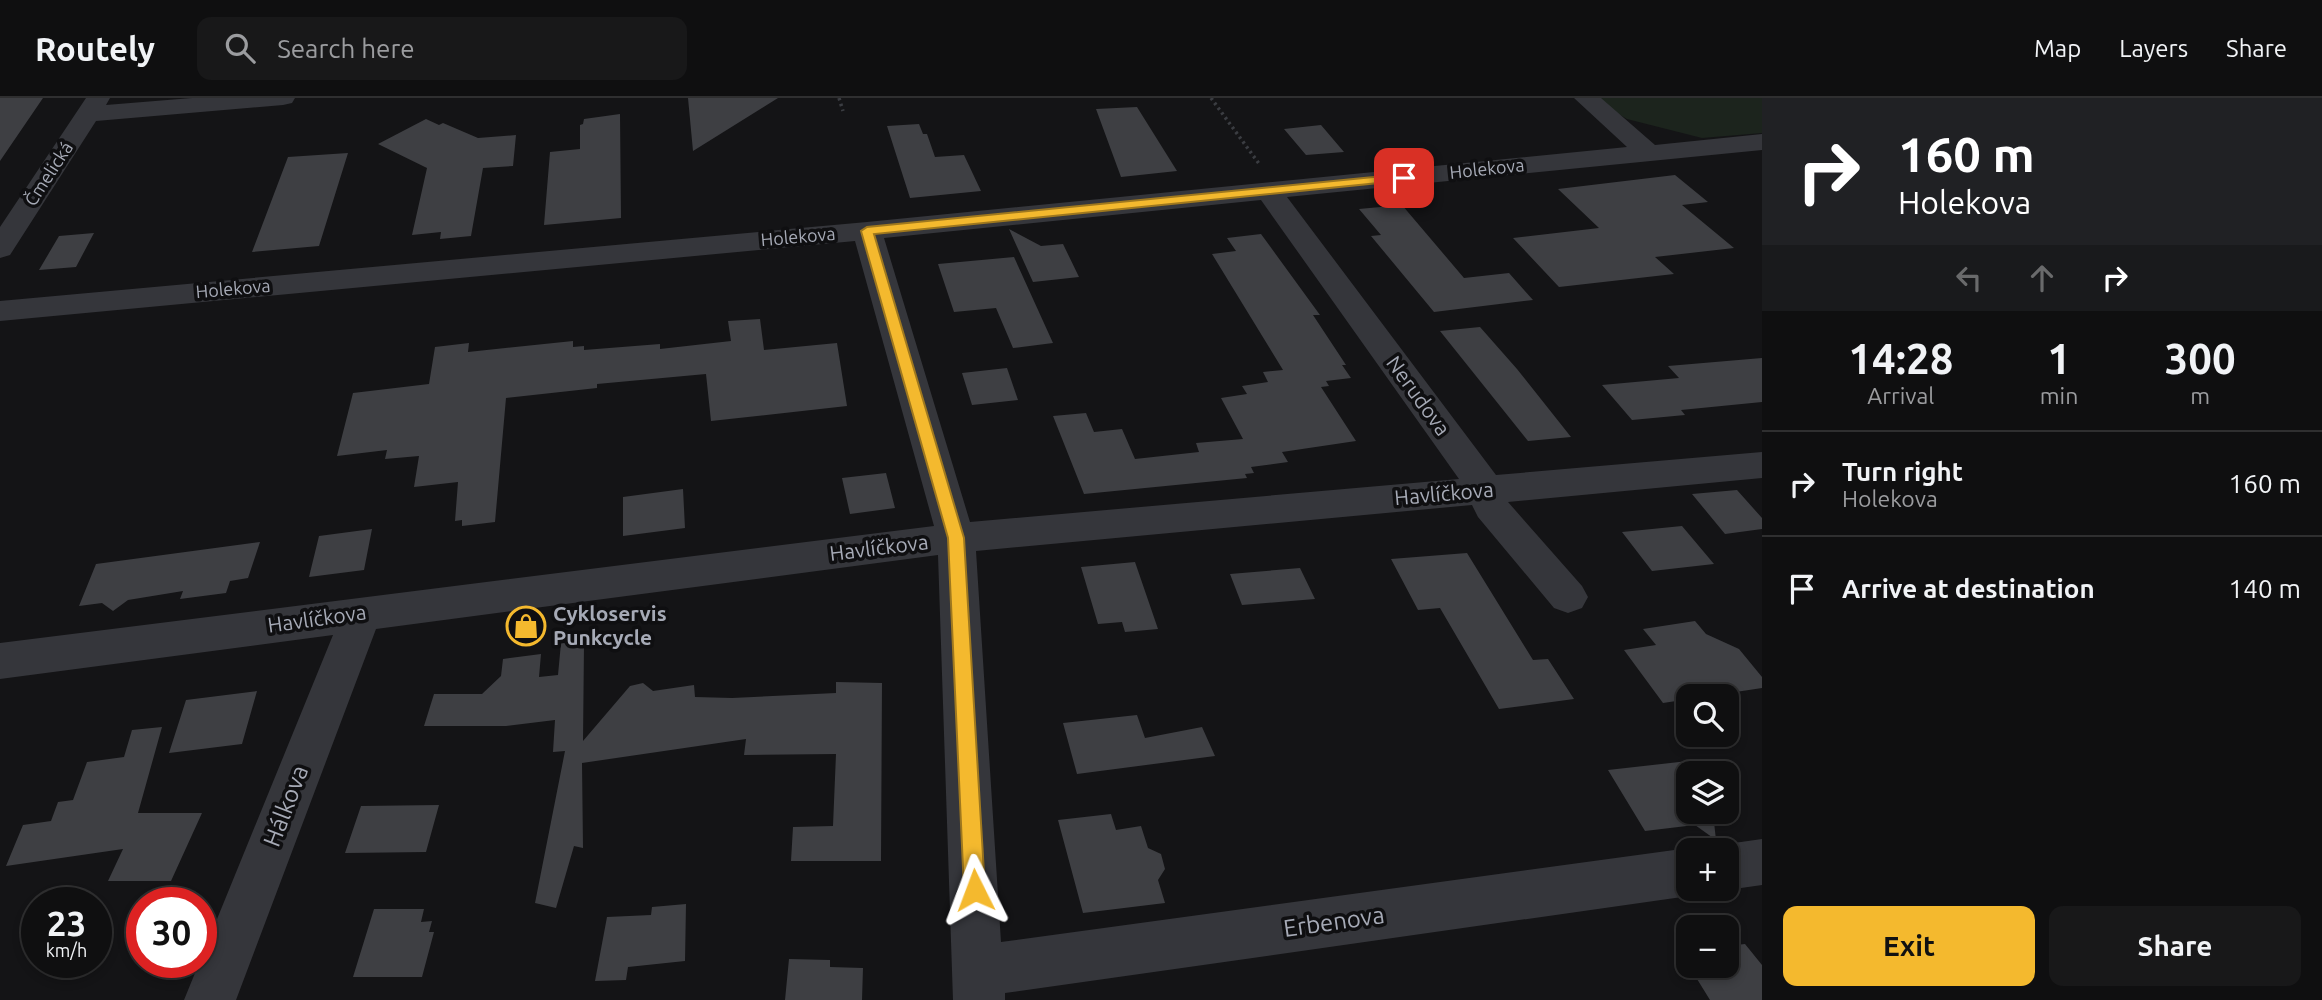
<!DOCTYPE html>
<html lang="en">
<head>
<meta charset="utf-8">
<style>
  body { margin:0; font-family:Ubuntu,sans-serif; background:#181819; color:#f1f3f6; height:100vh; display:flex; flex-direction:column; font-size:26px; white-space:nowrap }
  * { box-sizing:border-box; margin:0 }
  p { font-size:23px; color:#9b9c9f }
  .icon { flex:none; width:38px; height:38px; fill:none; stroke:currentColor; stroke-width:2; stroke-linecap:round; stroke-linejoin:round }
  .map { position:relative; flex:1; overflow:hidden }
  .side { display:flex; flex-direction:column; background:#0f0f10; width:560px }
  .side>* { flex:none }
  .hud { background:#202124; color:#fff; overflow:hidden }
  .tools { position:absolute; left:1676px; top:586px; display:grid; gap:14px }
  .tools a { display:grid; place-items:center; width:63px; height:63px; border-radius:14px; background:#0f0f10; box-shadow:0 4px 10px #0003,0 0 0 2px #2f2f30; font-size:35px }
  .speed { position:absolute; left:21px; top:789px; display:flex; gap:14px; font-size:35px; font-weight:700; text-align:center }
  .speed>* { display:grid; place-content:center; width:91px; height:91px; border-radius:50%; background:#0f0f10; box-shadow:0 4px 10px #0003,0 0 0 2px #2f2f30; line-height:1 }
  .speed small { font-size:18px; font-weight:400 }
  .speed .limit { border:10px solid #d22; background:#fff; color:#111 }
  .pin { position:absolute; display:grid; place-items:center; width:60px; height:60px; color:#fff; margin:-30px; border-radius:14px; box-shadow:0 4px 10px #0006 }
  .me { position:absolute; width:77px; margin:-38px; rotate:357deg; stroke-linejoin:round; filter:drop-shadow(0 0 5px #0008) }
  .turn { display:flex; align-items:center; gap:24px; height:147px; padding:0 21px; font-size:32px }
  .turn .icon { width:91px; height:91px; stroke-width:2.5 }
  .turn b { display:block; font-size:49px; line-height:60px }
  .lanes { display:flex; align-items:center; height:66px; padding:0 21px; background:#0003; justify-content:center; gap:35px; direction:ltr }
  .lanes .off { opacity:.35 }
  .eta { display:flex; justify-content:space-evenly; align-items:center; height:119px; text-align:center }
  .eta b { font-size:42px; font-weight:700; line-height:49px }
  .action { display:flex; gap:14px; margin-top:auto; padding:14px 21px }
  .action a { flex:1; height:80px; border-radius:14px; background:#f4b92e; color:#111; font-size:28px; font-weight:700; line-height:80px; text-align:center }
  .action a+a { background:#181819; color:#f1f3f6 }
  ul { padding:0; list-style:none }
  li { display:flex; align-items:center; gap:21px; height:105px; padding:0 21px; border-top:2px solid #2f2f30 }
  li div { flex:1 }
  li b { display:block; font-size:26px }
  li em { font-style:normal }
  header { display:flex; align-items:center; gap:42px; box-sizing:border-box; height:98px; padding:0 35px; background:#0f0f10; border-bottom:2px solid #2f2f30 }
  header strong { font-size:33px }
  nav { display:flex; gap:38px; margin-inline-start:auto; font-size:24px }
  .search { width:490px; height:63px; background:#181819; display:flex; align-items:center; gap:18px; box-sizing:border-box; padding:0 24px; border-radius:14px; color:#9b9c9f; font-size:26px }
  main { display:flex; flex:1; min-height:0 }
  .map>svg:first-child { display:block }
</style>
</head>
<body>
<header>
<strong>Routely</strong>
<div class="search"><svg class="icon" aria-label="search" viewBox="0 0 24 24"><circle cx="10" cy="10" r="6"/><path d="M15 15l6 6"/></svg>Search here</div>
<nav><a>Map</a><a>Layers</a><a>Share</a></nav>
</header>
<main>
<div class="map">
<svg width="1762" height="902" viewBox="0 0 1762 902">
  <rect width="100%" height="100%" fill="#141416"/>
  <path fill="#1c241d" d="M1592,0H1762V35L1702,40L1627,21Z"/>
  <path fill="#3e3f43" d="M0,0H43L0,63Z
    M688,0H778L693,53Z
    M1137,9L1177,73L1121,79L1096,11Z
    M620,16L621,120L544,127L550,54L580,51V27L583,26L584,21Z
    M426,21L439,27L443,25L478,40L516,37L513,68L483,70L471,138L440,141L441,134L412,137L427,70L378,46Z
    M919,26L923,36H927L935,59L964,57L981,93L910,100L887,28Z
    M1321,27L1344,54L1306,57L1284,31Z
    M348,55L319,148L252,154L288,59Z
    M1675,77L1708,104L1682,107L1734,150L1655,159L1674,176L1559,189L1513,140L1599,130L1558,91Z
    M1402,107L1464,180L1509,175L1533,202L1434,214L1371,138L1381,137L1359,111Z
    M1009,131L1041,148L1063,146L1079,179L1033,184Z
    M94,135L76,169L39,172L59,138Z
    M1261,136L1320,217H1313L1346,267H1342L1351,280L1326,283L1329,288L1321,289L1356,343L1282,354L1288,364L1251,369L1254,375L1245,376L1247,380L1084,396L1053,318L1086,315L1094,334L1122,331L1135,361L1199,354L1196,345L1243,341L1221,300L1247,296L1242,288L1268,284L1263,274L1283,272L1212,156L1236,153L1227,140Z
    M1014,159L1053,245L1013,250L996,210L954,214L938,166Z
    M760,221L764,252L837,245L847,308L711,323L706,276L597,286V290L506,300L495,424L462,428V422L455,423L458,384L414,389L419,358L385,361L387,352L337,358L353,295L429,286L435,249L469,245L468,254L573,243V249L584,248V252L660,246V251L731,243L728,223Z
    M1480,229L1517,271L1571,339L1528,343L1440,233Z
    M1762,260V304L1681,312L1685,317L1632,322L1602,287L1679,280L1668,268Z
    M1007,270L1018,302L972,307L962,275Z
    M886,375L895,410L850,416L842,380Z
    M683,391L685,430L623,438V399Z
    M1737,392L1762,420V431L1725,436L1692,396Z
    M1682,428L1714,466L1652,473L1622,434Z
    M372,431L364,472L309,479L319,438Z
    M260,444L248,480L230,483L226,495L180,501L183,493L128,502L113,513L102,505L79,508L96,466Z
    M1467,455L1533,562L1548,561L1574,601L1499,611L1440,510L1418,512L1391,461Z
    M1135,464L1158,531L1125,534L1122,524L1098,526L1081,469Z
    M1300,470L1315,501L1242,507L1230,476Z
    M1695,523L1706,536L1739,551L1762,579V590L1663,605L1624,552L1656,547L1643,531Z
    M561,545L584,546L583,643L630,588L643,585L653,593L694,587L695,599L732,600L836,595V584L882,585L881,763H791L793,729L833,728L836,656L744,657L746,641L582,665L583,750L574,748L556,810L535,805L565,653L553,654L555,622L506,628H424L434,596H482L501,578L503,561L541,556L539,579L558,577Z
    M257,593L242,646L169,655L186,602Z
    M1137,617L1145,640L1202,629L1215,658L1077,676L1063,625Z
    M162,629L138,715H202L171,783H108L123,751L6,768L23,727L51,723L58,704L73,702L87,664L124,659L132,632Z
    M1697,662L1707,676H1689V714H1727V706L1738,722L1714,724L1716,742L1695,727L1645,733L1608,672Z
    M439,707L426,754L345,755L361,708Z
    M1111,716L1116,732L1141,728L1148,750L1161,756L1165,771L1158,782L1165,805L1083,815L1058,722Z
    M686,806L685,863L628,869L626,882L595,883L607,819L651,817L652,809Z
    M374,811H424L421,824L432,823L429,834H434L422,879H353Z
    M1745,846L1762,867V902H1710L1689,868H1727V848Z
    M789,861L830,862V869L863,870L862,902H785Z"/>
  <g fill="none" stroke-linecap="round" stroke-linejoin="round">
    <path stroke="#3b3d42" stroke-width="3.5" stroke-dasharray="2.5 3.5" stroke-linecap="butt" d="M839,0L843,13
      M1211,0L1260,67"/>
    <path fill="#35363b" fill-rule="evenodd" d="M86,0H110L106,7L192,0H295L292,5L283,7L96,23L10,157L0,160V129Z
      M1574,0H1601L1655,47L1762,36V52L1287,99L1496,377L1762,354V380L1508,404L1582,488L1588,499L1582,510L1568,515L1554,510L1478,419L1472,407L976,453L1001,844L1689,750L1694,752H1689V791H1705L1689,798L1005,895V902H953L938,457L376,531L236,902H184L333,537L0,581V545L934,428L855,143L0,223V203L867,124L1627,49ZM1261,102L1459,381L970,424L884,140Z
      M1762,741V787L1727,792L1723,791H1727V752H1710L1727,746Z"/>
  </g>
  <path fill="#f4b92e" stroke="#9f781e" stroke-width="2" d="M1404,76L1408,77V82L874,136L964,440L985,792L982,799L975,802L967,799L964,792L948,440L861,133L867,129Z"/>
  <defs>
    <symbol id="shop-ring" viewBox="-11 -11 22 22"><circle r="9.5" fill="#0f0f11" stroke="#f4b92e" stroke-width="1.5"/><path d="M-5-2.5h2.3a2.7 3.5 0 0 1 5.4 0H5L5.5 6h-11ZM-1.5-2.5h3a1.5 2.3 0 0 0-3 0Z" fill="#f4b92e"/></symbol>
  </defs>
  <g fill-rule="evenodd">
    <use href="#shop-ring" x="504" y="506" width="44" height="44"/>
  </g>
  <g text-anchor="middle" stroke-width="7" stroke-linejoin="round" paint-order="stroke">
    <g font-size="18" fill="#a6aab6" stroke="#0f0f11">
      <text transform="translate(1487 71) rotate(-6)" y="6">Holekova</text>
      <text transform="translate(49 76) rotate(-57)" y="6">Čmelická</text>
      <text transform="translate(798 139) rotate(-5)" y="6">Holekova</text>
      <text transform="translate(233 191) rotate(-5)" y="6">Holekova</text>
    </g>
    <g font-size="21" fill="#a6aab6" stroke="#0f0f11">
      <text transform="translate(1418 298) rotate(54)" y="7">Nerudova</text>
      <text transform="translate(1444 396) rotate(-5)" y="7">Havlíčkova</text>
      <text transform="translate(879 450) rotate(-7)" y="7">Havlíčkova</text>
      <text transform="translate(317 521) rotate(-8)" y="7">Havlíčkova</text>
    </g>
    <g font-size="21" font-weight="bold" fill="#a6aab6" stroke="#0f0f11" text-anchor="start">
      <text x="553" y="523">Cykloservis<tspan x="553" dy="24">Punkcycle</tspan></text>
    </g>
    <g font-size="24" fill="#a6aab6" stroke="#0f0f11">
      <text transform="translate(286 708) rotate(-69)" y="8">Hálkova</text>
      <text transform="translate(1334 824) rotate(-8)" y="8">Erbenova</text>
    </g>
  </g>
</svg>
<div class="tools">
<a><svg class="icon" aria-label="search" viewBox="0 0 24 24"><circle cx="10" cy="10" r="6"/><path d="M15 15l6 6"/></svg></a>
<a><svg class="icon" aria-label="layers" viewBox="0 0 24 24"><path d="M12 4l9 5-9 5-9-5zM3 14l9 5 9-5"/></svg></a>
<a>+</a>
<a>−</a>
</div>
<div class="speed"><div>23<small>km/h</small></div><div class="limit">30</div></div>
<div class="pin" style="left:1404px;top:80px;background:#d93025"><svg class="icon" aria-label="arrive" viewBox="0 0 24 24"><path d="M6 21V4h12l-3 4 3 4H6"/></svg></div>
<svg class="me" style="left:975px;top:792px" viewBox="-20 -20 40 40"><path d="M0-17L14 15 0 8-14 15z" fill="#f4b92e" stroke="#fff" stroke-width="4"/></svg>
</div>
<section class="side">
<div class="hud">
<div class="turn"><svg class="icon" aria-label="right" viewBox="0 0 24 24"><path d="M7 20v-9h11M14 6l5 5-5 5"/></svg><div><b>160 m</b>Holekova</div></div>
<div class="lanes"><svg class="icon off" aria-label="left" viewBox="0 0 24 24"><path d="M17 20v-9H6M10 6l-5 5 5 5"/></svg><svg class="icon off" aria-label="ahead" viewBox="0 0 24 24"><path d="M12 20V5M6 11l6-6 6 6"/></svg><svg class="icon" aria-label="right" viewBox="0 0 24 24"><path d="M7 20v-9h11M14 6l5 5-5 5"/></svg></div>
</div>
<div class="eta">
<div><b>14:28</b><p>Arrival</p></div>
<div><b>1</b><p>min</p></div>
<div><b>300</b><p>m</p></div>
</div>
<ul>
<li><svg class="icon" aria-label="right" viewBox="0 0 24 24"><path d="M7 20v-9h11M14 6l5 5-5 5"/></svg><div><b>Turn right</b><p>Holekova</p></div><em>160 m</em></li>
<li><svg class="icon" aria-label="arrive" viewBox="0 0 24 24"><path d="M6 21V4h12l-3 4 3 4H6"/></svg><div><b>Arrive at destination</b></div><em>140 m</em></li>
</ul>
<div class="action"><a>Exit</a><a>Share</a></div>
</section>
</main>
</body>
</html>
